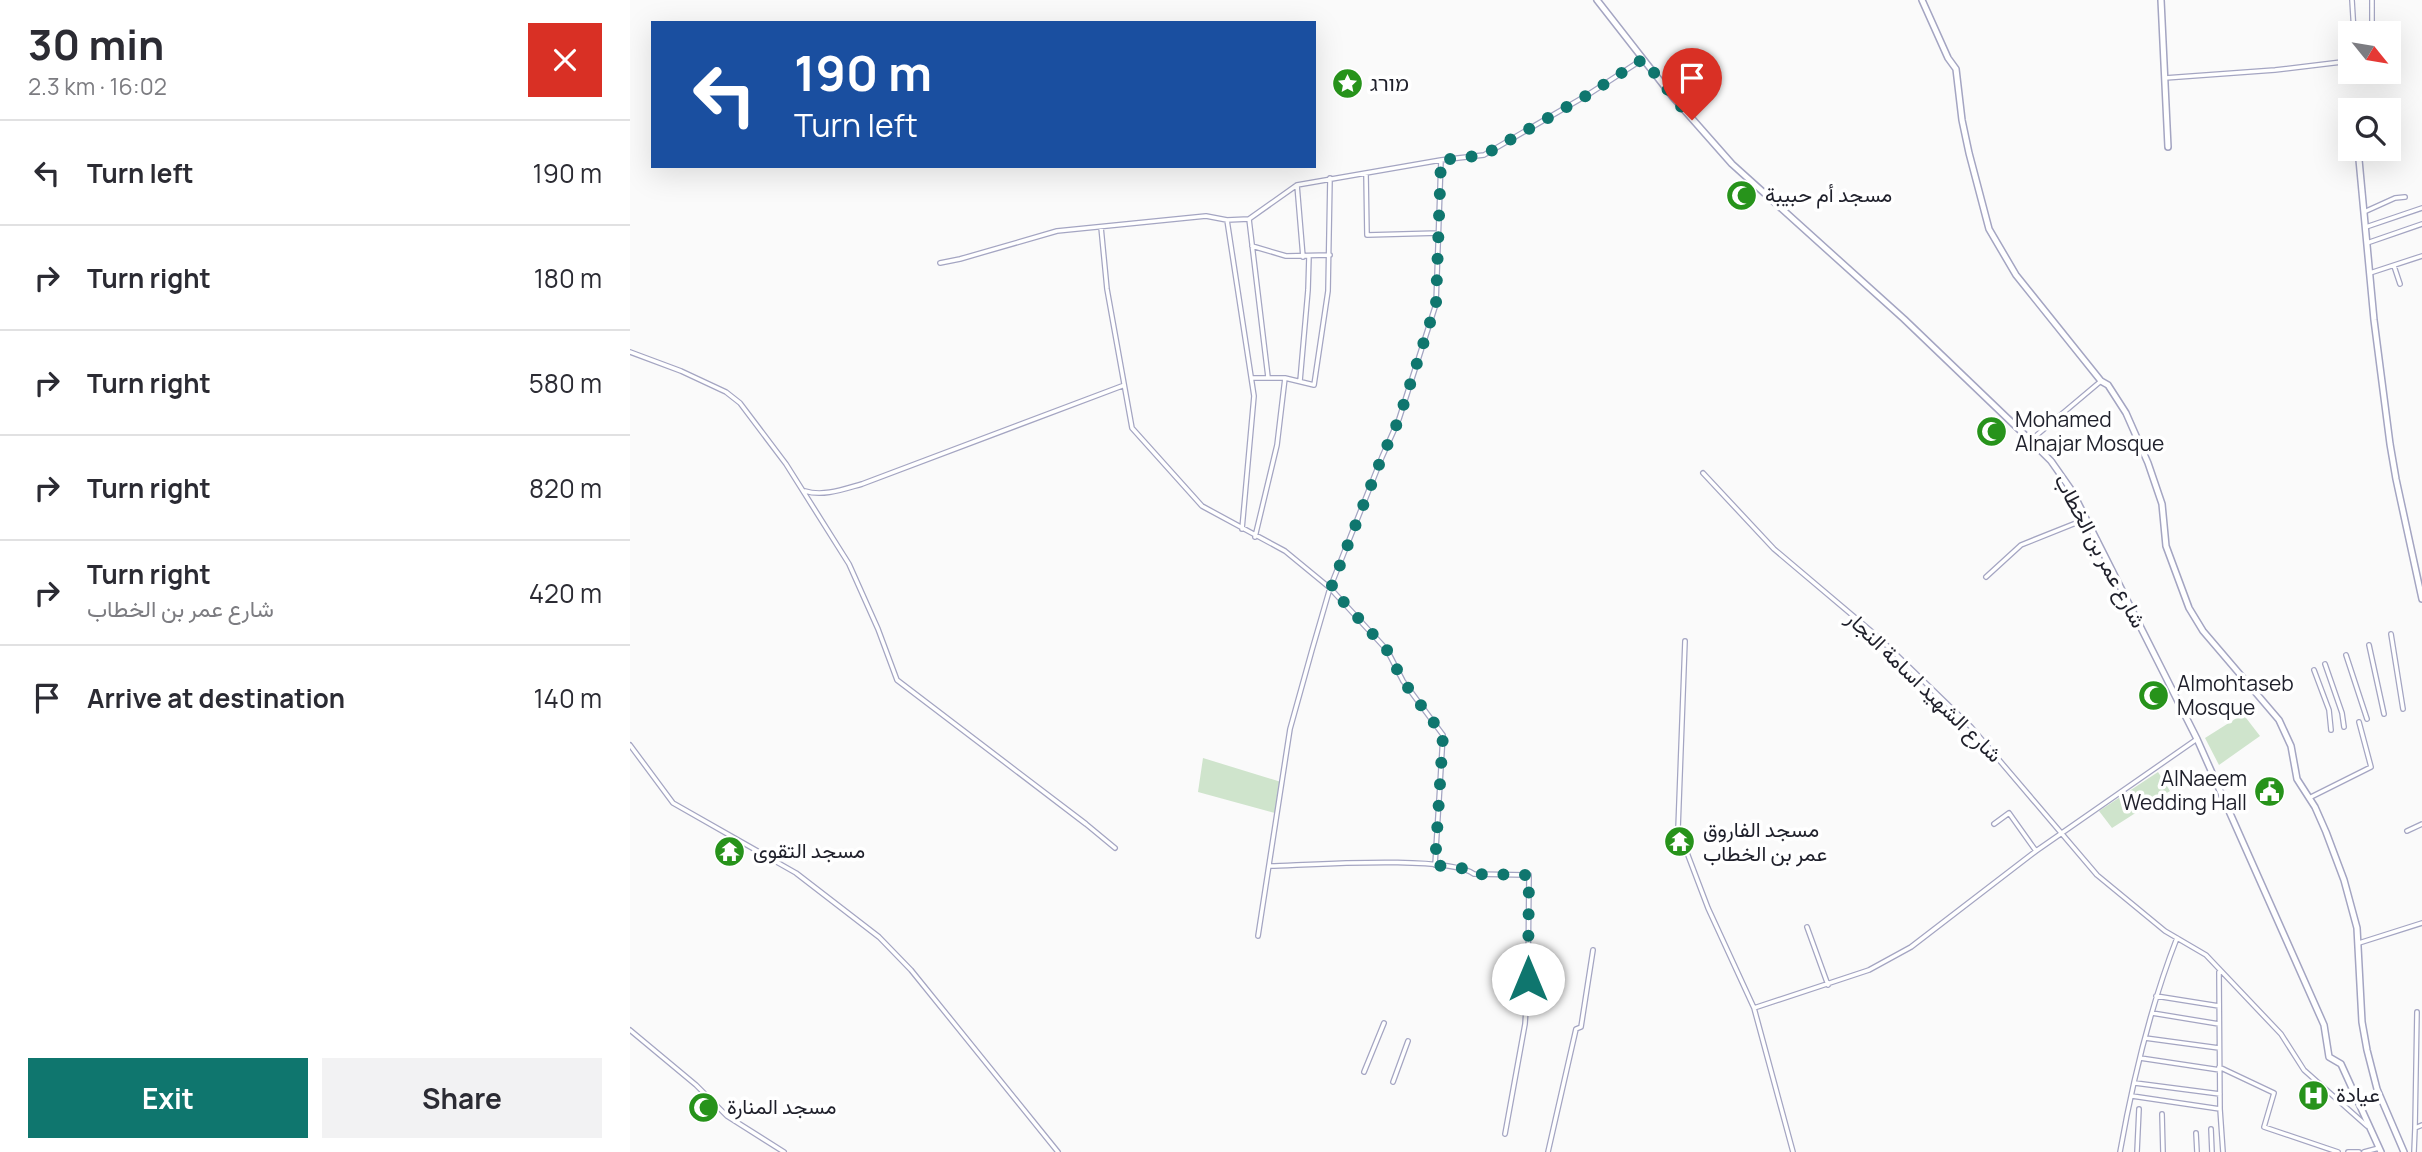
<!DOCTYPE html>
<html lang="en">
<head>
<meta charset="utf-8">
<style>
  body { margin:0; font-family:Manrope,Vazirmatn,"Noto Sans Hebrew",sans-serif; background:#f2f2f3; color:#2b2b33; height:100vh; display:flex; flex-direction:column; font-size:26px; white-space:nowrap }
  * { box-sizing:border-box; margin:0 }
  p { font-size:23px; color:#7c7c81 }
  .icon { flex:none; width:38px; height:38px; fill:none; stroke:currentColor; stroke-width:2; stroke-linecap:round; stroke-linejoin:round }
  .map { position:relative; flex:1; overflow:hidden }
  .details { display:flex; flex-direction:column; background:#fff; width:630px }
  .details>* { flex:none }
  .guide { position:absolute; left:21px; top:21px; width:665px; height:147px; border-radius:0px; box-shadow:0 7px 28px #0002; background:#1a4fa0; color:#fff; overflow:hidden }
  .needle { width:46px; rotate:120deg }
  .tools { position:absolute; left:1708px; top:21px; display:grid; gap:14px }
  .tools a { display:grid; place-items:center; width:63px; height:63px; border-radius:0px; background:#fff; box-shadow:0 7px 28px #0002; font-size:35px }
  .pin { position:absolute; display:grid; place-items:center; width:60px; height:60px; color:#fff; margin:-72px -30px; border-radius:50% 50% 50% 0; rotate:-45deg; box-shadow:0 0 7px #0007 }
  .pin .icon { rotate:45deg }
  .me { position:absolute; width:77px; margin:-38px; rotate:0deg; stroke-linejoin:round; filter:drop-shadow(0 0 5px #0008) }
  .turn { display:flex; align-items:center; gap:24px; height:147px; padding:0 28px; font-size:32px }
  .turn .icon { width:91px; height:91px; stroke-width:2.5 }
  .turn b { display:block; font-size:49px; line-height:60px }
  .round { display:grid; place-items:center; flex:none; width:74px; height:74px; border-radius:0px; background:#f2f2f3 }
  .overview { display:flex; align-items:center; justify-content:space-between; height:119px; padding:0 28px }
  h1 { font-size:42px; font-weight:700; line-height:52px }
  .cta { display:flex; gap:14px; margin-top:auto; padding:14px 28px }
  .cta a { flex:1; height:80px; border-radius:0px; background:#0f766e; color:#fff; font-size:28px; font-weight:700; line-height:80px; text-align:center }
  .cta a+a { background:#f2f2f3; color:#2b2b33 }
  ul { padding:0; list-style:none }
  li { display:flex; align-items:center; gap:21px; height:105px; padding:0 28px; border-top:2px solid #e1e1e2 }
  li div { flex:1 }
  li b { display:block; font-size:26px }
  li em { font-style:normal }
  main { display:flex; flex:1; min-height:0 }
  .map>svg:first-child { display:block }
</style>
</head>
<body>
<main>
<section class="details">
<div class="overview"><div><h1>30 min</h1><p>2.3 km · 16:02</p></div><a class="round" style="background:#d93025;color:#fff"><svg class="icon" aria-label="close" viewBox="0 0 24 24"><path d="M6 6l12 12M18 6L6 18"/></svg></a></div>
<ul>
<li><svg class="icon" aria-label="left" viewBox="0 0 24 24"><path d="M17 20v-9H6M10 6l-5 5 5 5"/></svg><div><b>Turn left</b></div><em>190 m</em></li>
<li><svg class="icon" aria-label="right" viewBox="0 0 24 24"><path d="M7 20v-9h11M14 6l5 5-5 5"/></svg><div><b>Turn right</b></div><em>180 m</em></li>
<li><svg class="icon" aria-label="right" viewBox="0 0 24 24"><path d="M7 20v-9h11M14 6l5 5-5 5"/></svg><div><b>Turn right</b></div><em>580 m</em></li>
<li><svg class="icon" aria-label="right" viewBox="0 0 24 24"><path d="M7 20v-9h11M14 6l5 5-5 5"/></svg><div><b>Turn right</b></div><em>820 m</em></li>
<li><svg class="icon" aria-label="right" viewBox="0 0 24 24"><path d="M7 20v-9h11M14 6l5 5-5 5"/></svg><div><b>Turn right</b><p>شارع عمر بن الخطاب</p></div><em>420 m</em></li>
<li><svg class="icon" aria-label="arrive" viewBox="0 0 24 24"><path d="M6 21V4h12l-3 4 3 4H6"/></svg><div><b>Arrive at destination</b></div><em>140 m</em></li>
</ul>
<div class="cta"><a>Exit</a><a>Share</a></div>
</section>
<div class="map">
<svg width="1792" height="1152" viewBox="0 0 1792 1152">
  <rect width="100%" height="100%" fill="#fafafa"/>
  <path fill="#cfe4cc" d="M1613,714L1630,736L1589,765L1575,738Z
    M573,758L651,782L645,813L568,792Z
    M1528,772L1540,791L1482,828L1469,811Z"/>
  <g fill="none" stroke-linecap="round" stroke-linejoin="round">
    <defs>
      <path id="street" d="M1722,0L1724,33
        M1742,0V33
        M1535,78L1645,70L1720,61
        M736,174L737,235L809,233
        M667,185L673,257
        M1734,212L1765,198L1775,197
        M619,219L638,377
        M597,220L624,396L612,529
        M471,227L477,289L502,428L572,506L655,551L700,588L757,650L773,681L813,735L805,865
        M1736,227L1792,208
        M1737,243L1792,224
        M622,246L656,256L700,255
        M310,263L330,259L427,231L576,216L597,220L619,219L667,185L811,160L854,155L959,94L1013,59
        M1764,266L1770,284
        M1740,273L1792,256
        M0,352L51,371L96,392L110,403L156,464L219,564L248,629L267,680L456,824L485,848
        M622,378H655L684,385L698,291L700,178
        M670,381L678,290L679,256
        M1401,440L1471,381
        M1073,473L1144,549L1247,636L1341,727L1467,875L1535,931L1576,955L1651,1034L1674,1070L1737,1126
        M175,491C193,497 214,489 232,484L492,386
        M625,537L647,445L655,378
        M1356,577L1391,545L1456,519
        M1761,634L1773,709
        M1055,641L1048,829L1078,908L1124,1008L1163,1152
        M1739,645L1754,714
        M1716,655L1737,719
        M1695,664L1712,713L1714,727
        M1684,670L1699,710L1701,730
        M0,745L43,803L166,873L249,937L281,970L428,1152
        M1679,798L1741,767L1729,722
        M1364,824L1379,813L1406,851
        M1777,831L1792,824
        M640,866C680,865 817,855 844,874L899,875L898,979L895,1024L875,1134
        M1177,927L1198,985
        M628,936L660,729L682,650L700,588L752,457L769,419L806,304L811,160
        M1729,943L1792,923
        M1526,996L1589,1006
        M1124,1008L1239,970L1281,947L1406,851L1567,739
        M1787,1012L1785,1128L1792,1125
        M1522,1013L1589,1024
        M0,1030L66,1085L97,1116L154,1152
        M1515,1038L1589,1048
        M1510,1058L1590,1070
        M1589,1067L1644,1093L1634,1127L1708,1152
        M734,1072L754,1023
        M763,1082L778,1041
        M1505,1083L1590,1094
        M1502,1096L1590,1109L1589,972
        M1590,1109L1593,1152
        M1532,1114L1533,1152
        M1581,1129L1582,1152
        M1566,1133L1567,1152
        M918,1152L946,1029L951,1027L963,950
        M1490,1152C1503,1079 1520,1007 1547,938
        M1507,1152L1509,1109
        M1718,1152H1729
        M1734,1152L1749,1148
        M1784,1152L1785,1128"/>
      <path id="secondary" d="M967,0L1042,96L1102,164L1274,319L1397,437L1421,461L1442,491L1567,739L1694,1025L1699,1057L1711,1064L1751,1152
        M1292,0L1318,58L1326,69L1332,120L1339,153L1359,229L1386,275L1471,381L1478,385L1496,413L1518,463L1532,504L1536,546L1559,608L1573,631L1649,720L1661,746L1667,779L1685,807L1696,832L1714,880L1727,928L1732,1022L1737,1050L1747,1089L1774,1152
        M1531,0L1538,147
        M1728,149L1744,320L1760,444L1766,479L1792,599"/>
    </defs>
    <use href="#street" stroke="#a4a5c2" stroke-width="6"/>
    <use href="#secondary" stroke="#a4a5c2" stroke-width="8"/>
    <use href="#street" stroke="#fff" stroke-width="3.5"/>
    <use href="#secondary" stroke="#fff" stroke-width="5"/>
  </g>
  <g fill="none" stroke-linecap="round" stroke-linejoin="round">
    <path stroke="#0f766e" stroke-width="12" stroke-dasharray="0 21.6" d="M898,979L899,875L844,874L837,869L805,865L813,735L773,681L757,650L701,588L752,457L769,419L806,304L811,160L854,155L959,94L1013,59L1062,120"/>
  </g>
  <defs>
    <symbol id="sight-disc" viewBox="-11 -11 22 22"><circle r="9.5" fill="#27931b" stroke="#fff"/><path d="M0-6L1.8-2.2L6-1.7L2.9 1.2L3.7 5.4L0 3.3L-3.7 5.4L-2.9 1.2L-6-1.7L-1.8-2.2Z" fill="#fff"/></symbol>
    <symbol id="mosque-disc" viewBox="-11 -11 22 22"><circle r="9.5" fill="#27931b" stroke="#fff"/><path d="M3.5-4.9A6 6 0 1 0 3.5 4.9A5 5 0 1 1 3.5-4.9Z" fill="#fff"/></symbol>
    <symbol id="civic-disc" viewBox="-11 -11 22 22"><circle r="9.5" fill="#27931b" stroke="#fff"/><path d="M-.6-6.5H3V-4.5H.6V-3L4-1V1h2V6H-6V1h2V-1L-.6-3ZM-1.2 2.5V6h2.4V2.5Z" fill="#fff"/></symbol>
    <symbol id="temple-disc" viewBox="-11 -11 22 22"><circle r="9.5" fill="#27931b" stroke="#fff"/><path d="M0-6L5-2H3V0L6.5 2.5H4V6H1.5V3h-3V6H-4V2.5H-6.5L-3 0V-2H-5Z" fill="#fff"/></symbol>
    <symbol id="hospital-disc" viewBox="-11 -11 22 22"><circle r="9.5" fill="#27931b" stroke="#fff"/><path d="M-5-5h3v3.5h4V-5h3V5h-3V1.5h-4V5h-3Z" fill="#fff"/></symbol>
  </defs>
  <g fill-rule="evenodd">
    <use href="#sight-disc" x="700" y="66" width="35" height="35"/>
    <use href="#mosque-disc" x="1094" y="178" width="35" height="35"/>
    <use href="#mosque-disc" x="1344" y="414" width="35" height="35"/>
    <use href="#mosque-disc" x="1506" y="678" width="35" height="35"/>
    <use href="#civic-disc" x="1622" y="774" width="35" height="35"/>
    <use href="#temple-disc" x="1032" y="824" width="35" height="35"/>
    <use href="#temple-disc" x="82" y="834" width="35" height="35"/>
    <use href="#hospital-disc" x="1666" y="1078" width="35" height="35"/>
    <use href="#mosque-disc" x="56" y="1090" width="35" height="35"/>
  </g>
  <g text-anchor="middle" stroke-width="7" stroke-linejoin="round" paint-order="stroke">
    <g font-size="21" fill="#1f202b" stroke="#fff" text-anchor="start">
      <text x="740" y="91">מורג</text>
      <text x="1135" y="202">مسجد أم حبيبة</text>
      <text x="1385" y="427">Mohamed<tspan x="1385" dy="24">Alnajar Mosque</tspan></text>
      <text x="1547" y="691">Almohtaseb<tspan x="1547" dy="24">Mosque</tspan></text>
      <text x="1617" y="786" text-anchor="end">AlNaeem<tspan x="1617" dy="24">Wedding Hall</tspan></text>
      <text x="1073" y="837">مسجد الفاروق<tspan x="1073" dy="24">عمر بن الخطاب</tspan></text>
      <text x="123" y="858">مسجد التقوى</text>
      <text x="1706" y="1102">عيادة</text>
      <text x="97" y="1114">مسجد المنارة</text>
    </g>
    <g font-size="21" fill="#1f202b" stroke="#fff">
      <text transform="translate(1470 551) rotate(62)" y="7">شارع عمر بن الخطاب</text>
      <text transform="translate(1294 687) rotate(44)" y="7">شارع الشهيد اسامة النجار</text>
    </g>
  </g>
</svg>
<div class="tools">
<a><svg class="needle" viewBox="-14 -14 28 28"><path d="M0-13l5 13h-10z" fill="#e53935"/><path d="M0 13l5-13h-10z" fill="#7c7c81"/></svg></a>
<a><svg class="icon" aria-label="search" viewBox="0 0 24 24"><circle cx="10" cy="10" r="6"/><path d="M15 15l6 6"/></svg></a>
</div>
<div class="pin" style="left:1062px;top:120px;background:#d93025"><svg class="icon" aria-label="arrive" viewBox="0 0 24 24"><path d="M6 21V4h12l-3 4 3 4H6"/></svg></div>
<svg class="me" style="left:898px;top:979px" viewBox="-20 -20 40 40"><circle r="19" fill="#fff"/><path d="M0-13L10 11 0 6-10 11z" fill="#0f766e"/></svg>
<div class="guide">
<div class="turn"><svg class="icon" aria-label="left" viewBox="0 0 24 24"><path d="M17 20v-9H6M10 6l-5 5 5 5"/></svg><div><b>190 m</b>Turn left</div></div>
</div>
</div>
</main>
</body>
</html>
